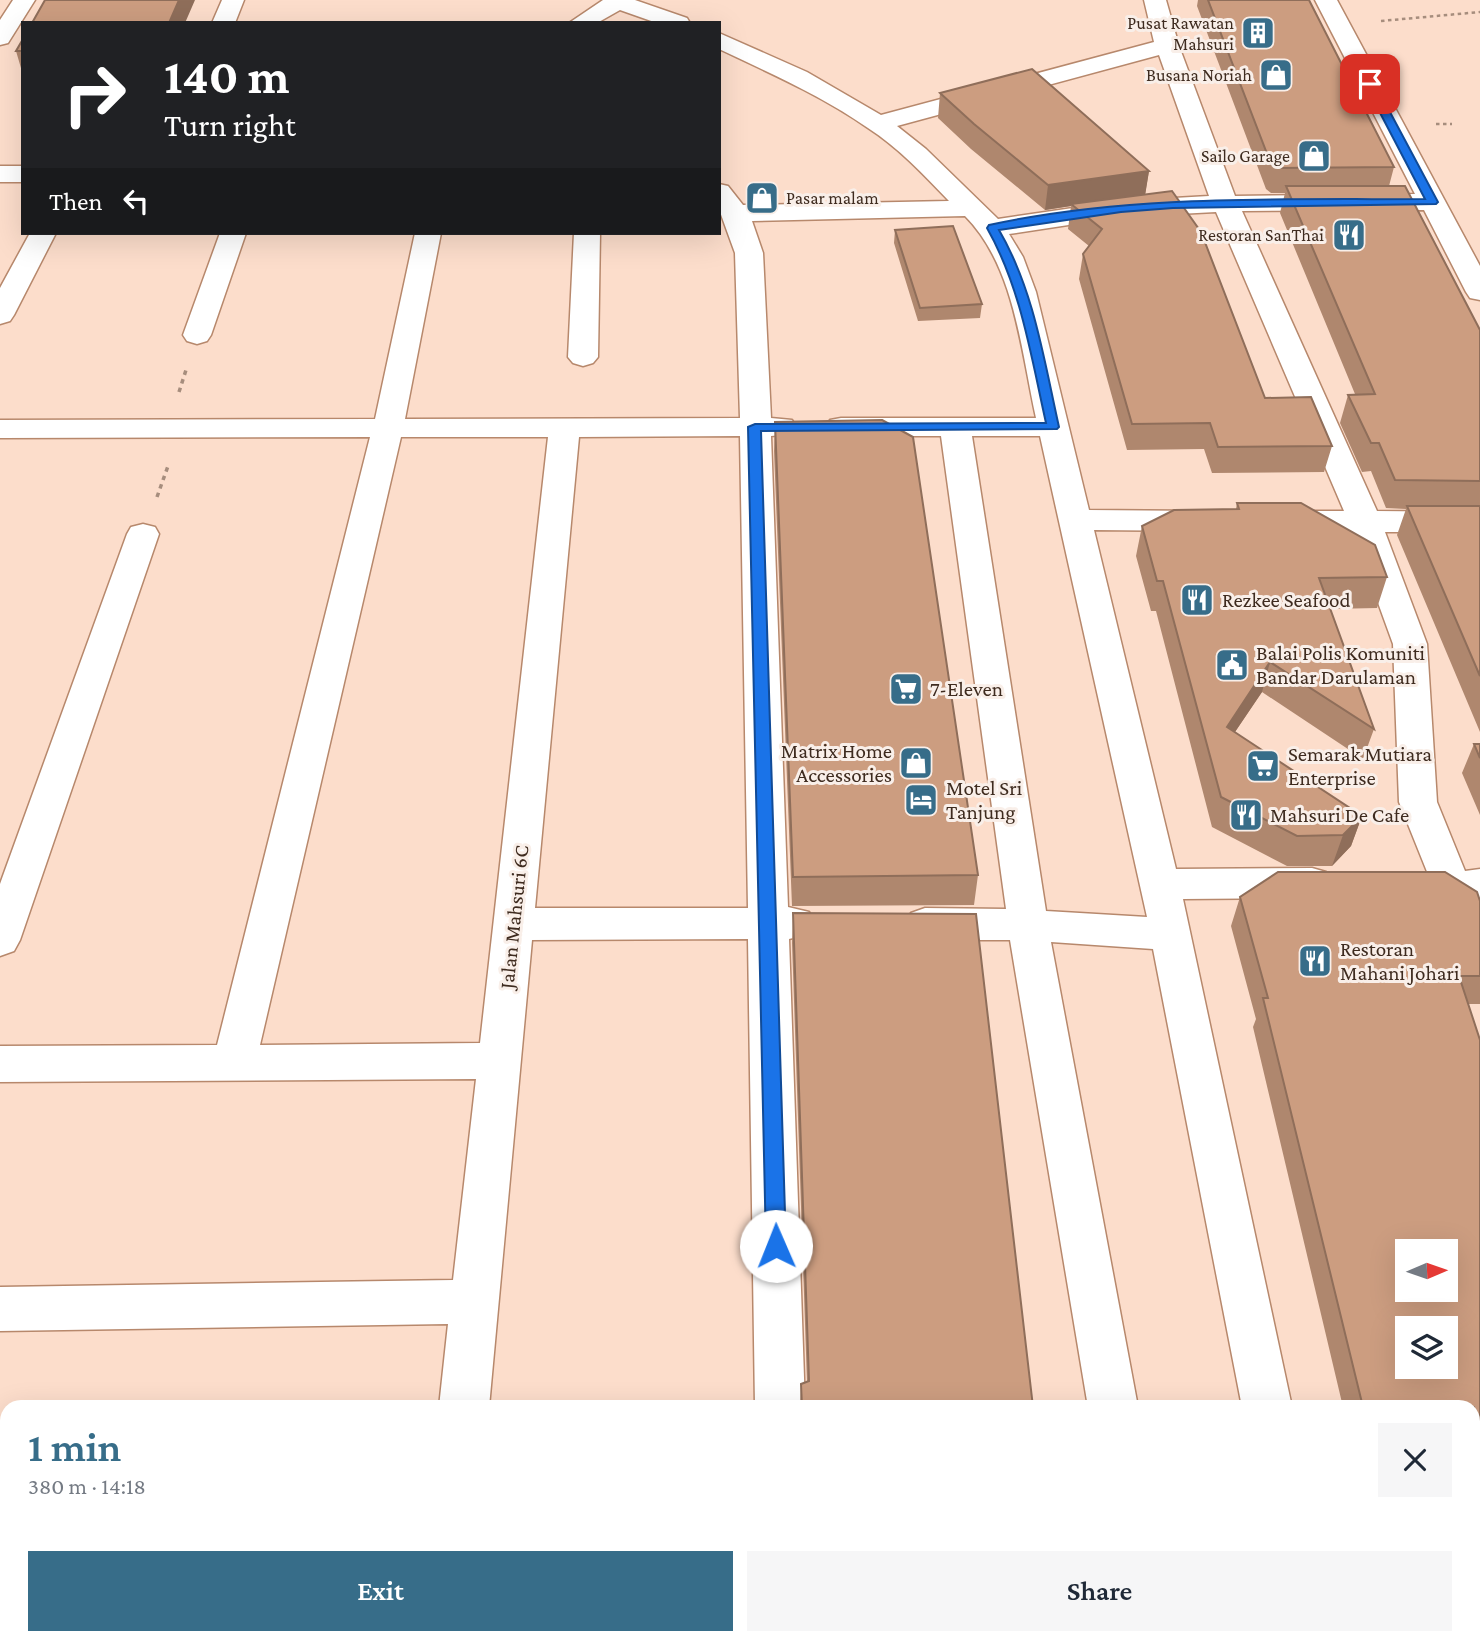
<!DOCTYPE html>
<html lang="en">
<head>
<meta charset="utf-8">
<style>
  body { margin:0; font-family:"Crimson Pro",serif; background:#f6f6f7; color:#1f2937; height:100vh; display:flex; flex-direction:column; font-size:26px; white-space:nowrap }
  * { box-sizing:border-box; margin:0 }
  p { font-size:23px; color:#747a83 }
  .icon { flex:none; width:38px; height:38px; fill:none; stroke:currentColor; stroke-width:2; stroke-linecap:round; stroke-linejoin:round }
  .map { position:relative; flex:1; overflow:hidden }
  .sheet { position:absolute; left:0px; top:1400px; width:1480px; height:245px; display:flex; flex-direction:column; background:#fff; border-radius:21px 21px 0 0; box-shadow:0 7px 28px #0002 }
  .sheet>* { flex:none }
  .top-card { position:absolute; left:21px; top:21px; width:700px; height:214px; border-radius:0px; box-shadow:0 7px 28px #0002; background:#202124; color:#fff; overflow:hidden }
  .needle { width:46px; rotate:88deg }
  .controls { position:absolute; left:1395px; top:1239px; display:grid; gap:14px }
  .controls a { display:grid; place-items:center; width:63px; height:63px; border-radius:0px; background:#fff; box-shadow:0 7px 28px #0002; font-size:35px }
  .pin { position:absolute; display:grid; place-items:center; width:60px; height:60px; color:#fff; margin:-30px; border-radius:14px; box-shadow:0 4px 10px #0006 }
  .me { position:absolute; width:77px; margin:-38px; rotate:359deg; stroke-linejoin:round; filter:drop-shadow(0 0 5px #0008) }
  .turn { display:flex; align-items:center; gap:24px; height:147px; padding:0 28px; font-size:32px }
  .turn .icon { width:91px; height:91px; stroke-width:2.5 }
  .turn b { display:block; font-size:49px; line-height:60px }
  .then { display:flex; align-items:center; height:66px; padding:0 28px; background:#0003; gap:14px; font-size:26px }
  .round { display:grid; place-items:center; flex:none; width:74px; height:74px; border-radius:0px; background:#f6f6f7 }
  .summary { display:flex; align-items:center; justify-content:space-between; height:119px; padding:0 28px }
  h1 { font-size:42px; font-weight:600; line-height:52px; color:#376d89 }
  .cta { display:flex; gap:14px; margin-top:auto; padding:14px 28px }
  .cta a { flex:1; height:80px; border-radius:0px; background:#376d89; color:#fff; font-size:28px; font-weight:600; line-height:80px; text-align:center }
  .cta a+a { background:#f6f6f7; color:#1f2937 }
  .map>svg:first-child { display:block }
</style>
</head>
<body>
<div class="map">
<svg width="1480" height="1645" viewBox="0 0 1480 1645">
  <rect width="100%" height="100%" fill="#fcddcb"/>
  <path fill="#c5cb83" d="M338,1638L337,1645H0V1639L48,1638Z"/>
  <g fill="none" stroke-linecap="round" stroke-linejoin="round">
    <defs>
      <path id="minor" d="M13,0H35L8,43L0,45V20Z
        M222,0H244L235,23H212Z
        M603,0H635L687,18L690,23H657L620,10L597,23H569Z
        M1144,0H1166L1179,46L1235,196L1415,194L1315,0H1337L1480,266V300L1470,298L1466,292L1424,210L1242,211L1377,511L1480,512V532H1385L1427,644L1437,802L1465,871L1480,869V909L1466,905L1460,895L1450,898L1436,894L1399,802L1393,644L1352,531H1281L1269,528L1265,521L1269,514L1281,511H1344L1216,212L1121,217L1009,234L1023,257L1036,292L1089,510L1203,511L1215,514L1219,521L1215,528L1203,531L1094,530L1176,869L1312,868L1326,872L1332,883L1326,894L1312,898L1183,899L1292,1407H1242L1153,949L1051,942L1138,1407H1088L1010,940H925L911,935L905,924L911,913L925,908L1006,909L941,436H841L830,434L826,427L830,420L841,418H1036C1021,351 1015,266 965,216L752,221L763,253L771,418L792,420L796,427L792,434L771,436L788,907L809,912L815,923L809,934L789,939L805,1407H755L748,939L532,940L489,1407H439L448,1324L0,1331V1287L453,1280L476,1079L0,1082V1046L217,1045L370,437L0,438V420L375,419L415,233H441L405,419L740,418L735,253L719,209V184L728,186L743,205L949,201C924,175 899,148 868,128C822,96 770,73 719,49V33L807,72L881,115L1154,42ZM1159,55L1209,196L1121,201L998,219L926,149L897,126ZM740,436L748,908H535L579,437ZM972,436H1040L1147,917L1046,911ZM401,437H548L480,1043L260,1045Z
        M0,166H23V182H0Z
        M30,233H56L14,315L10,321L0,324V288Z
        M220,233H246L211,335L207,341L197,344L187,341L183,335Z
        M574,233H600L598,357L593,363L583,366L573,363L568,357Z
        M143,524L155,527L159,534L20,940L14,951L0,956V884L127,534L131,527Z
        M1474,1567H1480V1621H1474Z
        M0,1575H7V1629H0Z
        M414,1638H468L467,1645H413Z
        M759,1638H813V1645H759Z
        M1123,1638H1177L1178,1645H1124Z
        M1288,1638H1342L1344,1645H1290Z"/>
    </defs>
    <use href="#minor" stroke="#b7886c" stroke-width="3"/>
    <path stroke="#a68d7d" stroke-width="2.5" stroke-dasharray="3.5 3.5" stroke-linecap="butt" d="M1381,21L1480,12
      M1436,124H1452"/>
    <path stroke="#a68d7d" stroke-width="3.5" stroke-dasharray="4.5 4.5" stroke-linecap="butt" d="M179,392L186,370
      M157,497L168,466"/>
    <use href="#minor" fill="#fff" fill-rule="evenodd"/>
  </g>
  <path fill="#af876e" d="M1198,0H1309L1394,167L1389,186L1480,330V732L1397,535L1406,509L1386,508L1371,471L1362,472L1340,423L1348,395L1355,394L1280,213L1285,193H1271L1266,189L1197,6Z
    M23,39V75L16,51Z
    M940,93L1149,171L1145,194L1265,398L1332,446L1324,472L1212,473L1204,449L1127,450L1079,279L1083,254L1089,246L1068,229L1071,206L1045,210L971,149L938,118Z
    M895,230L982,304L980,318L918,321L894,243Z
    M775,422L978,875L974,905L792,906L774,451Z
    M1237,503L1387,577L1377,608L1330,609L1374,729L1363,759L1262,692L1235,732L1362,816L1351,846L1332,866H1287L1212,827L1156,611H1151L1136,556L1142,526L1236,509Z
    M1474,744H1480V815L1462,773Z
    M1240,897L1480,901V1004H1468L1480,1040V1518H1474V1407H1343L1253,1027L1256,1019L1231,926Z
    M793,913L1033,1407H800L801,1384L807,1382L792,943Z
    M1411,1638H1474L1480,1645H1413Z"/>
  <path fill="#8f6e5a" d="M179,0H195L185,23H169Z
    M1149,171L1145,196L1071,204V206L1045,210L1048,185Z
    M1270,662L1262,692L1218,757L1227,727Z
    M1362,816L1351,846L1332,866L1343,835Z"/>
  <path fill="#cc9d80" stroke="#8f6e5a" stroke-width="2" fill-rule="evenodd" d="M45,0H179L169,23H32Z
    M1208,0H1309L1394,167L1277,168L1271,164Z
    M23,39V51H16Z
    M1032,69L1149,171L1048,185L974,124L940,93Z
    M1286,186H1405L1480,330V481L1395,480L1379,443H1371L1348,395L1375,394Z
    M1172,191L1201,232L1265,398L1311,397L1332,446L1218,447L1210,423L1132,424L1083,254L1102,229L1071,204Z
    M953,226L982,304L920,308L895,230Z
    M882,420L913,437L978,875L793,877L775,422Z
    M1237,503H1301L1375,545L1387,577L1319,578L1374,729L1270,662L1227,727L1362,816L1343,835L1297,836L1221,797L1163,581H1157L1142,526L1174,510L1239,509Z
    M1407,506H1480V676Z
    M1474,744H1480V758Z
    M1278,872H1445L1477,892L1480,901V976H1459L1480,1040V1495H1474V1407H1363L1263,998H1268L1240,897ZM1407,1251H1446V1290H1407ZM1407,1328H1446V1367H1407Z
    M793,913L976,914L1033,1407H802L801,1384L809,1381Z
    M1480,1601V1645H1424L1422,1638H1474V1602Z
    M807,1638H1060L1061,1645H807Z"/>
  <path fill="#1a73e8" stroke="#114b97" stroke-width="2" d="M1370,81L1375,84L1438,202L1436,204L1173,208L1121,212L999,230C1034,290 1044,360 1059,427L1057,429L761,431L786,1246L783,1252L776,1254L769,1252L766,1246L748,427L755,424L1046,423C1031,356 1021,288 987,228L989,225C1132,194 1280,200 1425,199L1365,84Z"/>
  <defs>
    <symbol id="building-square" viewBox="-11 -11 22 22"><rect x="-9" y="-9" width="18" height="18" rx="4" fill="#376d89" stroke="#f9efe9"/><path d="M-4-6H4V6H1V3H-1V6H-4ZM-2.5-4.3h1.7v1.8h-1.7ZM.8-4.3h1.7v1.8H.8ZM-2.5-1h1.7V.8h-1.7ZM.8-1h1.7V.8H.8Z" fill="#fff"/></symbol>
    <symbol id="shop-square" viewBox="-11 -11 22 22"><rect x="-9" y="-9" width="18" height="18" rx="4" fill="#376d89" stroke="#f9efe9"/><path d="M-5-2.5h2.3a2.7 3.5 0 0 1 5.4 0H5L5.5 6h-11ZM-1.5-2.5h3a1.5 2.3 0 0 0-3 0Z" fill="#fff"/></symbol>
    <symbol id="restaurant-square" viewBox="-11 -11 22 22"><rect x="-9" y="-9" width="18" height="18" rx="4" fill="#376d89" stroke="#f9efe9"/><path d="M-5-6h1v4h1v-4h1v4h1v-4h1v5L-1.5 .5V6h-2V.5L-5-1ZM5-6V6H3V1.5H1.5Q1.5-4 5-6Z" fill="#fff"/></symbol>
    <symbol id="civic-square" viewBox="-11 -11 22 22"><rect x="-9" y="-9" width="18" height="18" rx="4" fill="#376d89" stroke="#f9efe9"/><path d="M-.6-6.5H3V-4.5H.6V-3L4-1V1h2V6H-6V1h2V-1L-.6-3ZM-1.2 2.5V6h2.4V2.5Z" fill="#fff"/></symbol>
    <symbol id="supermarket-square" viewBox="-11 -11 22 22"><rect x="-9" y="-9" width="18" height="18" rx="4" fill="#376d89" stroke="#f9efe9"/><path d="M-6-5.5h2.5l.6 2H6L4.5 2H-2.5L-4.4-4H-6ZM-1.5 3.2a1.3 1.3 0 1 0 .1 0ZM3 3.2a1.3 1.3 0 1 0 .1 0Z" fill="#fff"/></symbol>
    <symbol id="hotel-square" viewBox="-11 -11 22 22"><rect x="-9" y="-9" width="18" height="18" rx="4" fill="#376d89" stroke="#f9efe9"/><path d="M-6-4.5h1.5V1H6V5H4.5V3h-9V5H-6ZM-4 0a1.8 1.8 0 1 1 3.6 0ZM.5 0V-2.5h3Q6-2.5 6 0Z" fill="#fff"/></symbol>
  </defs>
  <g fill-rule="evenodd">
    <use href="#building-square" x="1239" y="14" width="38" height="38"/>
    <use href="#shop-square" x="1257" y="56" width="38" height="38"/>
    <use href="#shop-square" x="1295" y="137" width="38" height="38"/>
    <use href="#shop-square" x="743" y="179" width="38" height="38"/>
    <use href="#restaurant-square" x="1330" y="216" width="38" height="38"/>
    <use href="#restaurant-square" x="1178" y="581" width="38" height="38"/>
    <use href="#civic-square" x="1213" y="646" width="38" height="38"/>
    <use href="#supermarket-square" x="887" y="670" width="38" height="38"/>
    <use href="#shop-square" x="897" y="744" width="38" height="38"/>
    <use href="#supermarket-square" x="1244" y="747" width="38" height="38"/>
    <use href="#hotel-square" x="902" y="781" width="38" height="38"/>
    <use href="#restaurant-square" x="1227" y="796" width="38" height="38"/>
    <use href="#restaurant-square" x="1296" y="942" width="38" height="38"/>
  </g>
  <g text-anchor="middle" stroke-width="6" stroke-linejoin="round" paint-order="stroke">
    <g font-size="18" fill="#3e2b1f" stroke="#f9efe9" text-anchor="end">
      <text x="1234" y="29">Pusat Rawatan<tspan x="1234" dy="21">Mahsuri</tspan></text>
      <text x="1252" y="81">Busana Noriah</text>
      <text x="1290" y="162">Sailo Garage</text>
      <text x="786" y="204" text-anchor="start">Pasar malam</text>
      <text x="1324" y="241">Restoran SanThai</text>
    </g>
    <g font-size="21" fill="#3e2b1f" stroke="#f9efe9" text-anchor="start">
      <text x="1222" y="607">Rezkee Seafood</text>
      <text x="1256" y="660">Balai Polis Komuniti<tspan x="1256" dy="24">Bandar Darulaman</tspan></text>
      <text x="930" y="696">7-Eleven</text>
      <text x="892" y="758" text-anchor="end">Matrix Home<tspan x="892" dy="24">Accessories</tspan></text>
      <text x="1288" y="761">Semarak Mutiara<tspan x="1288" dy="24">Enterprise</tspan></text>
      <text x="946" y="795">Motel Sri<tspan x="946" dy="24">Tanjung</tspan></text>
      <text x="1270" y="822">Mahsuri De Cafe</text>
      <text x="1340" y="956">Restoran<tspan x="1340" dy="24">Mahani Johari</tspan></text>
    </g>
    <g font-size="21" fill="#3e2b1f" stroke="#f9efe9">
      <text transform="translate(514 917) rotate(-84)" y="7">Jalan Mahsuri 6C</text>
    </g>
  </g>
</svg>
<div class="controls">
<a><svg class="needle" viewBox="-14 -14 28 28"><path d="M0-13l5 13h-10z" fill="#e53935"/><path d="M0 13l5-13h-10z" fill="#747a83"/></svg></a>
<a><svg class="icon" aria-label="layers" viewBox="0 0 24 24"><path d="M12 4l9 5-9 5-9-5zM3 14l9 5 9-5"/></svg></a>
</div>
<div class="pin" style="left:1370px;top:84px;background:#d93025"><svg class="icon" aria-label="arrive" viewBox="0 0 24 24"><path d="M6 21V4h12l-3 4 3 4H6"/></svg></div>
<svg class="me" style="left:776px;top:1246px" viewBox="-20 -20 40 40"><circle r="19" fill="#fff"/><path d="M0-13L10 11 0 6-10 11z" fill="#1a73e8"/></svg>
<div class="top-card">
<div class="turn"><svg class="icon" aria-label="right" viewBox="0 0 24 24"><path d="M7 20v-9h11M14 6l5 5-5 5"/></svg><div><b>140 m</b>Turn right</div></div>
<div class="then">Then<svg class="icon" aria-label="left" viewBox="0 0 24 24"><path d="M17 20v-9H6M10 6l-5 5 5 5"/></svg></div>
</div>
<section class="sheet">
<div class="summary"><div><h1>1 min</h1><p>380 m · 14:18</p></div><a class="round"><svg class="icon" aria-label="close" viewBox="0 0 24 24"><path d="M6 6l12 12M18 6L6 18"/></svg></a></div>
<div class="cta"><a>Exit</a><a>Share</a></div>
</section>
</div>
</body>
</html>
